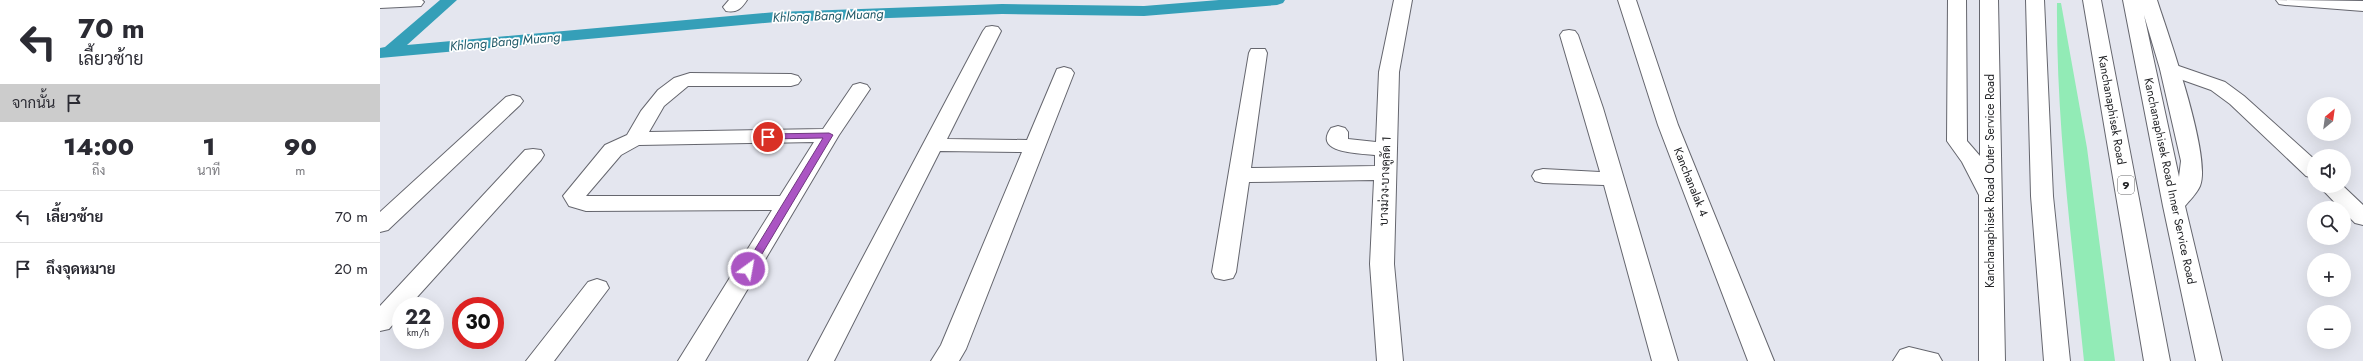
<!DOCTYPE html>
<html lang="th">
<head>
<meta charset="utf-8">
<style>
  body { margin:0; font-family:Jost,Sarabun,sans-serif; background:#f2f2f3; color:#2b2b33; height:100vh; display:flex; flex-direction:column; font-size:15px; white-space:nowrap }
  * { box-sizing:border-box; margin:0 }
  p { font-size:13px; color:#7c7c81 }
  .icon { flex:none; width:22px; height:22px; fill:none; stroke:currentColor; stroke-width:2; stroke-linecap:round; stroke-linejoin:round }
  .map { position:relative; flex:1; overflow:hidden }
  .drawer { display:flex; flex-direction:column; background:#fff; width:380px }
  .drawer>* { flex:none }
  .banner { background:#fff; color:#2b2b33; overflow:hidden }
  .needle { width:26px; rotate:29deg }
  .fabs { position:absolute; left:1927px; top:97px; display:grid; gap:8px }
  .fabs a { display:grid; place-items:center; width:44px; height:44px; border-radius:50%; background:#fff; box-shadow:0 4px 16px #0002; font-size:20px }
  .speed { position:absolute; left:12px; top:297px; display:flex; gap:8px; font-size:20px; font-weight:700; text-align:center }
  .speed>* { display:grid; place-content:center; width:52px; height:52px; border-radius:50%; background:#fff; box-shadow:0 4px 16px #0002; line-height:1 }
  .speed small { font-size:10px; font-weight:400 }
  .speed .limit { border:6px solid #d22; background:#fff; color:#111 }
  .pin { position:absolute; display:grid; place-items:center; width:34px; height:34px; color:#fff; margin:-17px; border:2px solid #fff; border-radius:50%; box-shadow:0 1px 4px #0007 }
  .me { position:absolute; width:44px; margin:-22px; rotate:32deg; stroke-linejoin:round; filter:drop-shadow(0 0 3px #0008) }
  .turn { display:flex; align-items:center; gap:14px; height:84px; padding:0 12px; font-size:18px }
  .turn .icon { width:52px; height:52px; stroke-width:2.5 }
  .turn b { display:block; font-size:28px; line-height:34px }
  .then { display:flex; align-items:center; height:38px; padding:0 12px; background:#0003; gap:8px; font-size:15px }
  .eta { display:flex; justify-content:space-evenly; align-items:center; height:68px; text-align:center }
  .eta b { font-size:24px; font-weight:800; line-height:28px }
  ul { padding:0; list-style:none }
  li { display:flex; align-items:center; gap:12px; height:52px; padding:0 12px; border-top:1px solid #e1e1e2 }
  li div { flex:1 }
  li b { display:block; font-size:15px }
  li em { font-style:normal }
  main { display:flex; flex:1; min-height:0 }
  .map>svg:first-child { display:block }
</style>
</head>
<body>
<main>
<section class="drawer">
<div class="banner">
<div class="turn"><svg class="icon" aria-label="left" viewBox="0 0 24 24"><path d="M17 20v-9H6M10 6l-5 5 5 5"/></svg><div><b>70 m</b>เลี้ยวซ้าย</div></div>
<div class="then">จากนั้น<svg class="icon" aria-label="arrive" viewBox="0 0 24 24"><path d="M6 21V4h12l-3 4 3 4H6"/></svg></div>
</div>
<div class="eta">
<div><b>14:00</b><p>ถึง</p></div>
<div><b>1</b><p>นาที</p></div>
<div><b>90</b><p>m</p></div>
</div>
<ul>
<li><svg class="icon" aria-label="left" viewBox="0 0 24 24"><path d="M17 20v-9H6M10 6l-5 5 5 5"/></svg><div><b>เลี้ยวซ้าย</b></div><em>70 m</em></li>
<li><svg class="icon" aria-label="arrive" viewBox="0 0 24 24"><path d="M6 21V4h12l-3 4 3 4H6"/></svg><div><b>ถึงจุดหมาย</b></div><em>20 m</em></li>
</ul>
</section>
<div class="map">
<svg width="1983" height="361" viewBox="0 0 1983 361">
  <rect width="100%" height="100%" fill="#e4e6ef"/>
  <path fill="#92ebb6" d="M1677,3H1681L1707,148L1735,361H1704C1692,242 1676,123 1677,3Z"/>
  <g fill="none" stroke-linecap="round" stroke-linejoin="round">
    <path fill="#359fb8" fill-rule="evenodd" d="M60,0H77L27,45L396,12L622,4L764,6L839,0H905L903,3L897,5L764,16L622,14L396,22L0,58V48L5,47Z"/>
    <defs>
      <path id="minor" d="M0,0H42L44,2L41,6L0,8Z
        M349,0H367C361,9 357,13 346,11L343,7Z
        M1014,0H1032L1019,72L1014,264L1023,361H997L990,264L994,180L869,182L856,272L853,278L844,280L835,278L832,272L869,53L871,49H885L887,53L871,168L995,166V155C981,153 932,154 951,128L958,126L965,128L968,132V139L996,142L999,72Z
        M1238,0H1256L1298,125L1394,361H1368L1278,125Z
        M1896,0L1983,1V11L1905,5L1899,4Z
        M612,26L618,27L621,31L567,139L647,140L677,69L684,67L691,69L694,73L586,349L579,361H551L561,345L642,152L560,151L454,361H428L603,31L606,27Z
        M1189,30L1195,31L1198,35L1223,108L1298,361H1272L1224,185L1163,183L1155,181L1152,176L1155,171L1163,169L1220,172L1180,35L1183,31Z
        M1790,63L1845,82L1864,96L1934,159V178L1926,176L1850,104L1831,90L1783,73L1780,69L1783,65Z
        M310,73L411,74L418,76L421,80L418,84L411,86H308L284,106L269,132L443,129L473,85L480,83L487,85L490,89L459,135L325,361H298L392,210L206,211L189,206L183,196L225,145L247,135L261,111L278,90L294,78ZM434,142L400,196H206L241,155L259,145Z
        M133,95L140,97L143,101L140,105L8,230L0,232V212L126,97Z
        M153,149L161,150L164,155L161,160L29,306H21V315L9,329L0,331V306L145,150Z
        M1939,186H1963L1983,205V225L1975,223L1964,212V208H1960Z
        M217,279L226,282L229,288L174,361H146L208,282Z
        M1529,347L1558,354L1562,361H1513L1520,350Z"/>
      <path id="major" d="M1568,0H1586L1587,141L1600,156V0H1618L1625,361H1599V195L1582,162L1567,141Z
        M1743,0H1777C1788,34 1832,157 1820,186C1817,193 1810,200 1805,206L1842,361H1816L1783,206ZM1764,15L1780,69L1801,161L1799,177Z"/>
      <path id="highway" d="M1646,0H1664L1673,196L1690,361H1664L1651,196Z
        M1703,0H1721L1790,361H1764Z"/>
    </defs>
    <use href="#minor" stroke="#65666e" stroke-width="2"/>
    <use href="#major" stroke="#65666e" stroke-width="2"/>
    <use href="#highway" stroke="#65666e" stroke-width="2"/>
    <use href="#minor" fill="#fff" fill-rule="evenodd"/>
    <use href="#major" fill="#fff" fill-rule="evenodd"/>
    <use href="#highway" fill="#fff" fill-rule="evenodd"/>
  </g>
  <path fill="#ab55c3" stroke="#6f377f" d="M449,133L453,135L373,269L372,271H365L363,269L443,138L388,139L383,137L388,134Z"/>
  <g text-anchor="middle" stroke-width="3.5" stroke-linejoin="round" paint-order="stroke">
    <rect fill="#fff" stroke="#666668" stroke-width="1" x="1738" y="176" width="16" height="18" rx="3"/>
    <g font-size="11" font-weight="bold" fill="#242528">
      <text x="1746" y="189">9</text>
    </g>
    <g font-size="12" fill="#242528" stroke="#fff">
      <text transform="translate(1732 110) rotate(80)" y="4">Kanchanaphisek Road</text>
      <text transform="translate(1005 181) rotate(-88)" y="4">บางม่วง-บางคูลัด 1</text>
      <text transform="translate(1610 181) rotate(-90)" y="4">Kanchanaphisek Road Outer Service Road</text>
      <text transform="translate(1790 181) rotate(78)" y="4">Kanchanaphisek Road Inner Service Road</text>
      <text transform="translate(1311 182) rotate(68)" y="4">Kanchanalak 4</text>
    </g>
    <g font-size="13" font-style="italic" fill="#225a68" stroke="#fff">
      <text transform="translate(448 15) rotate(-2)" y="5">Khlong Bang Muang</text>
      <text transform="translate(125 41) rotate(-5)" y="5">Khlong Bang Muang</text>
    </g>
  </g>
</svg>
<div class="fabs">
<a><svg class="needle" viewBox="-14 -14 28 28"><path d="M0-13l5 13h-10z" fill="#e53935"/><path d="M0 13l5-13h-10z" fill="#7c7c81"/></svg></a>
<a><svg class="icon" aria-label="sound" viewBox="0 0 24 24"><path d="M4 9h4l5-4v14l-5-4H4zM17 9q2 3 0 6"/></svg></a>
<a><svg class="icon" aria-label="search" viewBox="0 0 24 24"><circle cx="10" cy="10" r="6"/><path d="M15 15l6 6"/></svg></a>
<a>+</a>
<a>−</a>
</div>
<div class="speed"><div>22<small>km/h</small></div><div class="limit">30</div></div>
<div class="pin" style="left:388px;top:137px;background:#d93025"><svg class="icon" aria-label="arrive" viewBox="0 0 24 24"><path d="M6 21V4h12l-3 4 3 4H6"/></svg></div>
<svg class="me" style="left:368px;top:269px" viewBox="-20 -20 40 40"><circle r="17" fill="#ab55c3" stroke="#fff" stroke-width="3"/><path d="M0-11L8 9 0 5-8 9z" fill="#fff"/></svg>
</div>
</main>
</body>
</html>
